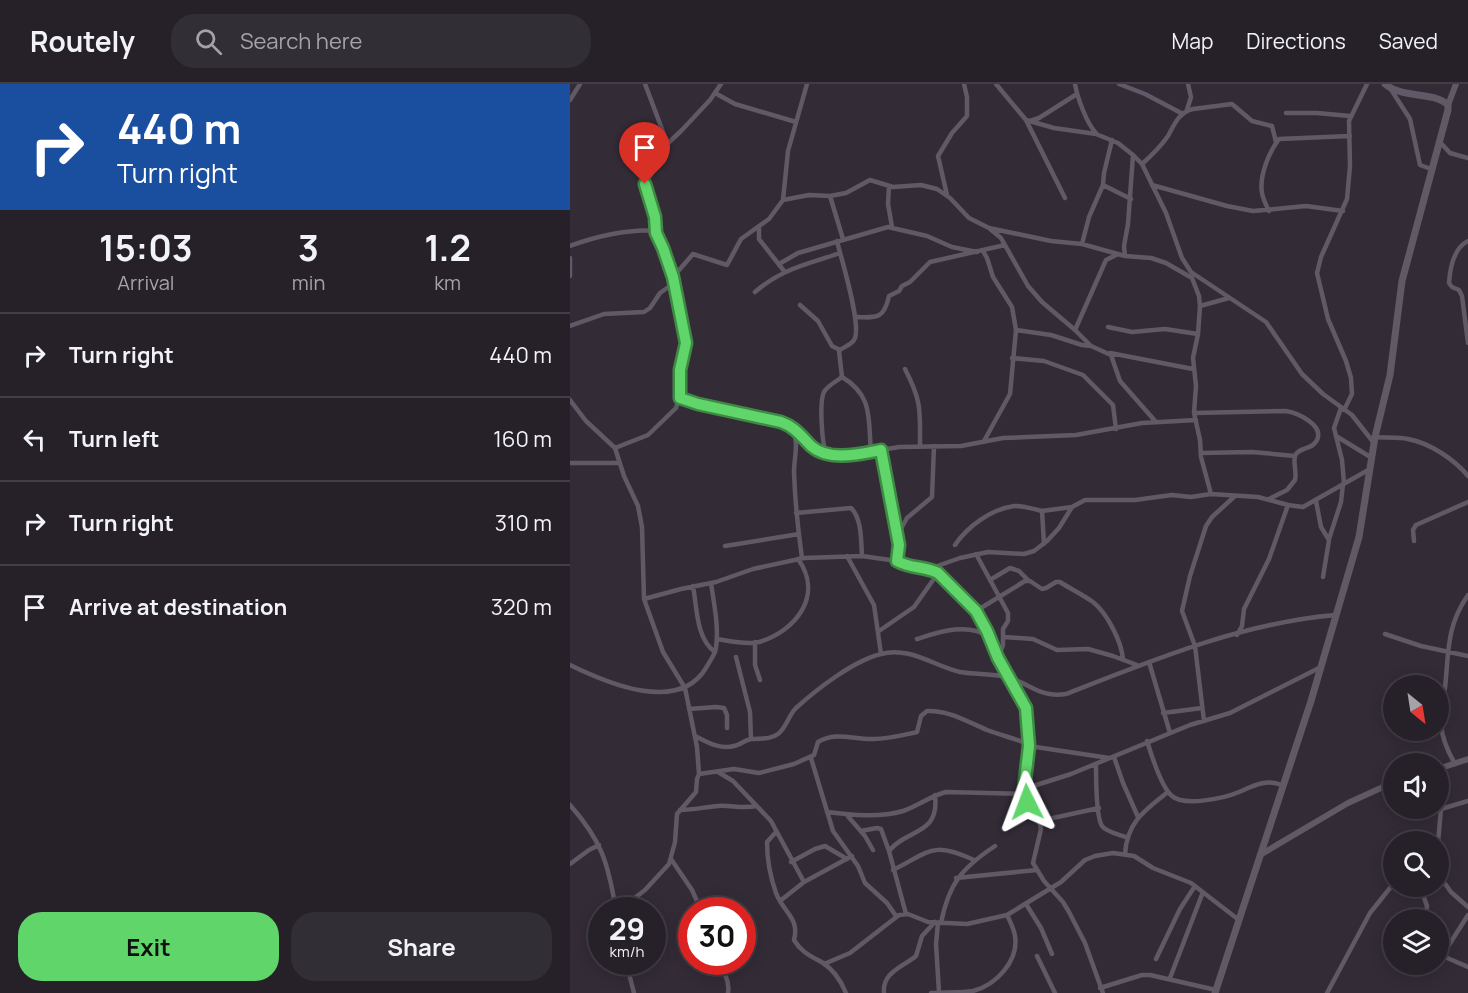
<!DOCTYPE html>
<html lang="en">
<head>
<meta charset="utf-8">
<style>
  body { margin:0; font-family:Manrope,sans-serif; background:#322e35; color:#f1f3f6; height:100vh; display:flex; flex-direction:column; font-size:22px; white-space:nowrap }
  * { box-sizing:border-box; margin:0 }
  p { font-size:20px; color:#a4a3a8 }
  .icon { flex:none; width:33px; height:33px; fill:none; stroke:currentColor; stroke-width:2; stroke-linecap:round; stroke-linejoin:round }
  .map { position:relative; flex:1; overflow:hidden }
  .panel { display:flex; flex-direction:column; background:#262129; width:570px }
  .panel>* { flex:none }
  .banner { background:#1a4fa0; color:#fff; overflow:hidden }
  .needle { width:39px; rotate:150deg }
  .buttons { position:absolute; left:813px; top:591px; display:grid; gap:12px }
  .buttons a { display:grid; place-items:center; width:66px; height:66px; border-radius:50%; background:#262129; box-shadow:0 3px 15px #0003,0 0 0 2px #423e46; font-size:30px }
  .speed { position:absolute; left:18px; top:813px; display:flex; gap:12px; font-size:30px; font-weight:700; text-align:center }
  .speed>* { display:grid; place-content:center; width:78px; height:78px; border-radius:50%; background:#262129; box-shadow:0 3px 15px #0003,0 0 0 2px #423e46; line-height:1 }
  .speed small { font-size:15px; font-weight:400 }
  .speed .limit { border:9px solid #d22; background:#fff; color:#111 }
  .pin { position:absolute; display:grid; place-items:center; width:51px; height:51px; color:#fff; margin:-62px -26px; border-radius:50% 50% 50% 0; rotate:-45deg; box-shadow:0 0 6px #0007 }
  .pin .icon { rotate:45deg }
  .me { position:absolute; width:66px; margin:-33px; rotate:357deg; stroke-linejoin:round; filter:drop-shadow(0 0 4px #0008) }
  .turn { display:flex; align-items:center; gap:21px; height:126px; padding:0 18px; font-size:27px }
  .turn .icon { width:78px; height:78px; stroke-width:2.5 }
  .turn b { display:block; font-size:42px; line-height:51px }
  .eta { display:flex; justify-content:space-evenly; align-items:center; height:102px; text-align:center }
  .eta b { font-size:36px; font-weight:700; line-height:42px }
  .action { display:flex; gap:12px; margin-top:auto; padding:12px 18px }
  .action a { flex:1; height:69px; border-radius:24px; background:#60d56a; color:#111; font-size:24px; font-weight:700; line-height:69px; text-align:center }
  .action a+a { background:#322e35; color:#f1f3f6 }
  ul { padding:0; list-style:none }
  li { display:flex; align-items:center; gap:18px; height:84px; padding:0 18px; border-top:2px solid #423e46 }
  li div { flex:1 }
  li b { display:block; font-size:22px }
  li em { font-style:normal }
  header { display:flex; align-items:center; gap:36px; box-sizing:border-box; height:84px; padding:0 30px; background:#262129; border-bottom:2px solid #423e46 }
  header strong { font-size:28px }
  nav { display:flex; gap:33px; margin-inline-start:auto; font-size:21px }
  .search { width:420px; height:54px; background:#322e35; display:flex; align-items:center; gap:15px; box-sizing:border-box; padding:0 21px; border-radius:24px; color:#a4a3a8; font-size:22px }
  main { display:flex; flex:1; min-height:0 }
  .map>svg:first-child { display:block }
</style>
</head>
<body>
<header>
<strong>Routely</strong>
<div class="search"><svg class="icon" aria-label="search" viewBox="0 0 24 24"><circle cx="10" cy="10" r="6"/><path d="M15 15l6 6"/></svg>Search here</div>
<nav><a>Map</a><a>Directions</a><a>Saved</a></nav>
</header>
<main>
<section class="panel">
<div class="banner">
<div class="turn"><svg class="icon" aria-label="right" viewBox="0 0 24 24"><path d="M7 20v-9h11M14 6l5 5-5 5"/></svg><div><b>440 m</b>Turn right</div></div>
</div>
<div class="eta">
<div><b>15:03</b><p>Arrival</p></div>
<div><b>3</b><p>min</p></div>
<div><b>1.2</b><p>km</p></div>
</div>
<ul>
<li><svg class="icon" aria-label="right" viewBox="0 0 24 24"><path d="M7 20v-9h11M14 6l5 5-5 5"/></svg><div><b>Turn right</b></div><em>440 m</em></li>
<li><svg class="icon" aria-label="left" viewBox="0 0 24 24"><path d="M17 20v-9H6M10 6l-5 5 5 5"/></svg><div><b>Turn left</b></div><em>160 m</em></li>
<li><svg class="icon" aria-label="right" viewBox="0 0 24 24"><path d="M7 20v-9h11M14 6l5 5-5 5"/></svg><div><b>Turn right</b></div><em>310 m</em></li>
<li><svg class="icon" aria-label="arrive" viewBox="0 0 24 24"><path d="M6 21V4h12l-3 4 3 4H6"/></svg><div><b>Arrive at destination</b></div><em>320 m</em></li>
</ul>
<div class="action"><a>Exit</a><a>Share</a></div>
</section>
<div class="map">
<svg width="898" height="909" viewBox="0 0 898 909">
  <rect width="100%" height="100%" fill="#332c37"/>
  <g fill="none" stroke-linecap="round" stroke-linejoin="round">
    <path stroke="#615a66" stroke-width="4.5" d="M75,0L95,53L94,63
      M426,0L456,36L484,44L526,50L548,59L563,71L572,80L596,129L612,174L621,188L696,238L732,290L753,310L782,331L804,359
      M505,0C507,13 517,40 526,49
      M549,0L575,10L613,30
      M820,4L840,35L850,81L861,85
      M145,9L165,20L226,38
      M0,16L10,0
      M617,26L621,13L618,0
      M716,29H747L780,32
      M456,36L495,114
      M460,37L469,34L507,10
      M869,57L880,69L898,74
      M572,80C581,72 591,62 598,52C604,41 609,28 623,25L662,20L682,37L702,42L706,58
      M533,101L561,115
      M582,101L657,122L683,127L736,122L773,127
      M319,102L318,120L322,143
      M377,111L368,72L382,49L397,32V13L394,0
      M260,112L273,155
      M213,116L239,111L260,112L276,109L300,96L323,103L351,101L367,105L380,114L399,134L419,144L481,157L512,160L555,172L581,174L596,179L622,194
      M699,127C696,121 693,115 692,109C689,92 699,68 709,55L780,52
      M189,143V155L214,187
      M420,145L431,154L458,202L472,218L505,246L521,262L541,271L550,297L586,338
      M898,157C884,164 880,184 879,199L882,203L889,206L892,212L898,259
      M512,160L519,133L533,101L534,89L542,56
      M0,162C24,153 60,144 86,147
      M413,167L417,174L423,193L442,223L446,246L440,310L414,357
      M555,172L554,162L558,140L563,71
      M0,174V192
      M209,180L228,169L318,143L357,152L382,163L407,168
      M103,193L123,170L157,181L171,155L199,135L213,116L218,67L237,0
      M622,194L629,212L630,222L628,250L623,274L626,302L624,329L630,356L631,373L641,410
      M185,208C213,184 236,181 270,169
      M230,221L248,237L262,262L270,266
      M630,222L659,214
      M286,233C307,234 314,235 319,212L329,207L332,202L340,198L360,178L435,161
      M0,242L34,230L74,228L80,224L90,209L104,199
      M538,243L562,248L595,245L628,250
      M446,246L481,251L512,261L521,262
      M505,246L536,176L546,171
      M540,269L623,285
      M442,274L474,277L513,291L543,321L546,345
      M335,285C352,318 350,326 350,362
      M272,293C304,312 298,336 301,368
      M109,314L128,320L211,338L224,344L250,368L281,371L329,363L391,362L433,354L506,351L572,339L626,336
      M0,316L16,337L45,364L54,392L68,422L72,443L74,515L93,568L115,604L127,663L129,690
      M771,324L764,344L772,376L774,399
      M774,326L782,310L781,294L776,277L758,235L747,189L751,173L777,115L780,82L779,37L797,0
      M624,329L716,327C728,329 754,341 747,356C743,366 728,363 725,372C723,380 727,388 725,396L717,406L699,415
      M223,346C229,359 224,374 224,388C225,417 228,446 232,474
      M766,352L802,374
      M805,353C816,354 828,353 838,355C860,359 885,376 898,392
      M45,364L78,351L106,324L109,314L111,276L116,264L103,193L93,164L86,149L85,133L75,100L90,76L94,63L112,46L140,16L151,0
      M311,366C313,403 335,440 327,477
      M256,369C252,359 249,318 254,308C257,302 267,297 272,293L269,267C273,263 281,261 284,256C293,244 271,174 267,157
      M631,369L682,368L725,372
      M0,379H50
      M746,417L751,443L759,456L753,493
      M472,427L502,423
      M226,429L281,424C292,434 291,458 292,472
      M327,452L337,434L362,413L364,362
      M759,455L771,418L773,400
      M844,457L843,446L846,441L898,418
      M385,461C397,443 421,425 444,422C452,421 463,425 472,427L474,460
      M155,462L229,450
      M406,470L438,529V537L433,545V561L428,574
      M277,472L304,521L311,570
      M361,485L374,493L406,527L417,547L428,574L456,624L459,670L454,705L457,718L469,737L471,745L463,779L474,797L493,818L499,828L515,859L533,909
      M420,496L440,484L449,487L458,496
      M123,502C127,523 126,555 145,568
      M74,515L111,505L146,498L183,485L234,474L292,472L327,477L335,482L356,486L390,474L418,468L454,470L464,467L477,457L489,444L502,423L515,416H565L602,411L621,413L641,410L688,413L718,421L733,423L800,385
      M406,527L455,497H460L472,505L476,504L486,498H490C501,505 513,511 523,518C537,529 552,558 553,576
      M309,547L344,523L368,489
      M815,550L851,562L898,572
      M667,551L672,542L674,525L699,475L718,421
      M434,553L463,555L487,566L518,565L543,572L567,581
      M147,555C160,557 176,561 189,558C226,547 254,511 228,475
      M347,555C369,548 398,538 419,553
      M185,558V581L190,596
      M166,573L180,628L181,655
      M579,578L600,649
      M0,581C37,599 108,630 136,584C139,578 145,571 146,564C149,543 144,520 141,499
      M119,625L146,623L154,624L157,631V644
      M593,629L632,624
      M634,637L625,562L612,527L620,492L636,442L642,433L665,412
      M125,652C137,658 150,666 164,662C170,661 175,656 181,655C191,654 200,656 208,650C217,643 218,632 226,624C247,605 283,577 311,570C339,562 364,582 390,588C407,591 424,589 440,594C462,601 471,614 496,610C583,576 672,539 765,531
      M577,657C581,670 592,704 602,712C614,723 655,714 669,708C685,701 695,695 712,701
      M459,662L539,674
      M544,673L553,699L568,733
      M241,674L263,747L288,782L295,799L317,819L326,832
      M885,680C878,668 872,654 871,640C869,628 873,616 875,604C879,567 876,543 898,511
      M526,681C526,692 526,733 532,742C536,748 551,751 558,754
      M148,688L163,697L201,737L234,798
      M454,705L501,690L620,641L660,629L751,583
      M0,721C32,757 38,779 46,826
      M110,726C123,726 135,723 148,722C161,721 173,725 186,722
      M257,728C281,731 309,734 333,727C348,722 360,712 376,708L455,710
      M276,730L295,752L303,766
      M469,737L529,724
      M291,747L307,744L311,745L319,767
      M206,748L197,758C197,775 200,792 206,809C213,828 230,834 224,856C231,868 241,872 253,879C264,886 271,897 276,909
      M868,759L871,725L898,717
      M555,770C557,738 575,726 598,708
      M101,775L122,806L131,826
      M221,778L245,765L255,762L277,775
      M0,780L19,766L29,761
      M323,786C361,767 362,757 404,776
      M868,790L881,808L898,823
      M386,794L467,786
      M850,802L857,822L855,836
      M210,817L234,798L282,772
      M456,820L471,844L482,870
      M49,826L75,806L99,780L105,758L107,730L126,708L127,695L129,690L164,685L189,689L224,680L244,671L248,658C267,647 284,656 304,655C318,655 333,651 347,648L351,632L357,627C379,626 398,638 417,646C431,651 445,655 459,660
      M336,830L319,767C337,744 370,752 365,711
      M368,839L366,860L369,908
      M371,839C379,799 392,784 425,762
      M868,870L898,883
      M467,872L485,909
      M872,872L898,831
      M586,875L610,825L625,802
      M56,878L64,909
      M145,878C154,887 160,896 158,909
      M254,880L280,869L329,831L338,830L358,838L397,840L428,833L437,831L491,798L515,776L525,772L543,769L564,772L583,784L621,799L669,836
      M600,894L633,808
      M530,904L572,891H580L646,906
      M314,909C312,888 333,883 346,872L352,852L365,838
      M361,909C375,908 390,909 403,907C426,901 449,877 445,852C444,845 440,837 437,831
      M757,909L800,829L824,799"/>
    <path stroke="#615a66" stroke-width="6" d="M878,21L886,0
      M868,685L898,675
      M690,771L778,719L824,698"/>
    <path stroke="#615a66" stroke-width="7" d="M645,909L741,617L789,453L805,353L820,291L832,197L878,26V21C863,7 832,15 815,0"/>
  </g>
  <g fill="none" stroke-linecap="round" stroke-linejoin="round">
    <defs>
      <path id="route" d="M75,100L85,133L86,149L93,164L103,193L116,259L110,286V314L128,320L211,338C225,343 231,352 241,362C259,378 290,370 311,366L329,461L327,477C341,485 355,482 368,489L406,527L417,547L428,574L456,624L459,662L454,705L457,718"/>
    </defs>
    <use href="#route" stroke="#3e8a45" stroke-width="15"/>
    <use href="#route" stroke="#60d56a" stroke-width="10"/>
  </g>
</svg>
<div class="buttons">
<a><svg class="needle" viewBox="-14 -14 28 28"><path d="M0-13l5 13h-10z" fill="#e53935"/><path d="M0 13l5-13h-10z" fill="#a4a3a8"/></svg></a>
<a><svg class="icon" aria-label="sound" viewBox="0 0 24 24"><path d="M4 9h4l5-4v14l-5-4H4zM17 9q2 3 0 6"/></svg></a>
<a><svg class="icon" aria-label="search" viewBox="0 0 24 24"><circle cx="10" cy="10" r="6"/><path d="M15 15l6 6"/></svg></a>
<a><svg class="icon" aria-label="layers" viewBox="0 0 24 24"><path d="M12 4l9 5-9 5-9-5zM3 14l9 5 9-5"/></svg></a>
</div>
<div class="speed"><div>29<small>km/h</small></div><div class="limit">30</div></div>
<div class="pin" style="left:75px;top:100px;background:#d93025"><svg class="icon" aria-label="arrive" viewBox="0 0 24 24"><path d="M6 21V4h12l-3 4 3 4H6"/></svg></div>
<svg class="me" style="left:457px;top:718px" viewBox="-20 -20 40 40"><path d="M0-17L14 15 0 8-14 15z" fill="#60d56a" stroke="#fff" stroke-width="4"/></svg>
</div>
</main>
</body>
</html>
